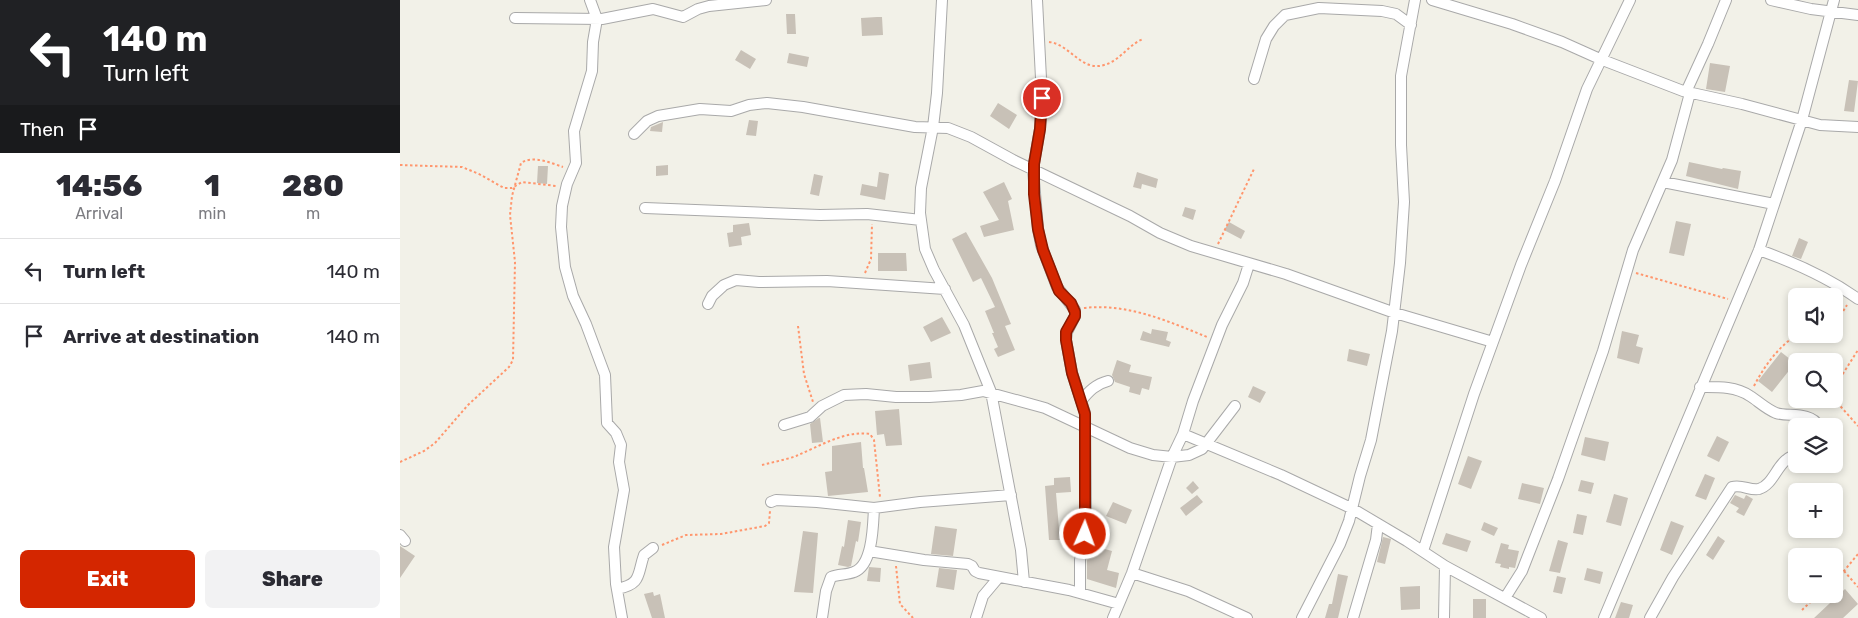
<!DOCTYPE html>
<html lang="en">
<head>
<meta charset="utf-8">
<style>
  body { margin:0; font-family:Rubik,sans-serif; background:#f2f2f3; color:#2b2b33; height:100vh; display:flex; flex-direction:column; font-size:19px; white-space:nowrap }
  * { box-sizing:border-box; margin:0 }
  p { font-size:16px; color:#7c7c81 }
  .icon { flex:none; width:28px; height:28px; fill:none; stroke:currentColor; stroke-width:2; stroke-linecap:round; stroke-linejoin:round }
  .map { position:relative; flex:1; overflow:hidden }
  .drawer { display:flex; flex-direction:column; background:#fff; width:400px }
  .drawer>* { flex:none }
  .banner { background:#202124; color:#fff; overflow:hidden }
  .fabs { position:absolute; left:1388px; top:288px; display:grid; gap:10px }
  .fabs a { display:grid; place-items:center; width:55px; height:55px; border-radius:8px; background:#fff; box-shadow:0 2px 8px #0003; font-size:25px }
  .pin { position:absolute; display:grid; place-items:center; width:42px; height:42px; color:#fff; margin:-21px; border:2px solid #fff; border-radius:50%; box-shadow:0 1px 5px #0007 }
  .me { position:absolute; width:55px; margin:-28px; rotate:2deg; stroke-linejoin:round; filter:drop-shadow(0 0 4px #0008) }
  .turn { display:flex; align-items:center; gap:18px; height:105px; padding:0 20px; font-size:22px }
  .turn .icon { width:65px; height:65px; stroke-width:2.5 }
  .turn b { display:block; font-size:35px; line-height:42px }
  .then { display:flex; align-items:center; height:48px; padding:0 20px; background:#0003; gap:10px; font-size:19px }
  .eta { display:flex; justify-content:space-evenly; align-items:center; height:85px; text-align:center }
  .eta b { font-size:30px; font-weight:800; line-height:35px }
  .action { display:flex; gap:10px; margin-top:auto; padding:10px 20px }
  .action a { flex:1; height:58px; border-radius:8px; background:#d42600; color:#fff; font-size:20px; font-weight:800; line-height:58px; text-align:center }
  .action a+a { background:#f2f2f3; color:#2b2b33 }
  ul { padding:0; list-style:none }
  li { display:flex; align-items:center; gap:15px; height:65px; padding:0 20px; border-top:1px solid #e1e1e2 }
  li div { flex:1 }
  li b { display:block; font-size:19px }
  li em { font-style:normal }
  main { display:flex; flex:1; min-height:0 }
  .map>svg:first-child { display:block }
</style>
</head>
<body>
<main>
<section class="drawer">
<div class="banner">
<div class="turn"><svg class="icon" aria-label="left" viewBox="0 0 24 24"><path d="M17 20v-9H6M10 6l-5 5 5 5"/></svg><div><b>140 m</b>Turn left</div></div>
<div class="then">Then<svg class="icon" aria-label="arrive" viewBox="0 0 24 24"><path d="M6 21V4h12l-3 4 3 4H6"/></svg></div>
</div>
<div class="eta">
<div><b>14:56</b><p>Arrival</p></div>
<div><b>1</b><p>min</p></div>
<div><b>280</b><p>m</p></div>
</div>
<ul>
<li><svg class="icon" aria-label="left" viewBox="0 0 24 24"><path d="M17 20v-9H6M10 6l-5 5 5 5"/></svg><div><b>Turn left</b></div><em>140 m</em></li>
<li><svg class="icon" aria-label="arrive" viewBox="0 0 24 24"><path d="M6 21V4h12l-3 4 3 4H6"/></svg><div><b>Arrive at destination</b></div><em>140 m</em></li>
</ul>
<div class="action"><a>Exit</a><a>Share</a></div>
</section>
<div class="map">
<svg width="1458" height="618" viewBox="0 0 1458 618">
  <rect width="100%" height="100%" fill="#f2f1e8"/>
  <path fill="#c8c1b7" d="M386,14H395L396,34H387Z
    M477,17H482L483,35L462,36L461,18Z
    M341,50L356,59L350,69L335,60Z
    M389,53L409,57L407,67L387,63Z
    M1310,63L1330,66L1325,92L1306,89Z
    M1449,80L1458,81L1454,112L1444,111Z
    M598,103L617,115L609,129L590,116Z
    M349,120L358,121L356,136L346,135Z
    M263,122L262,132L250,131L251,127Z
    M1289,162L1322,169L1323,168L1341,171L1338,189L1286,176Z
    M268,165V175L256,176V166Z
    M138,166H148L147,184L137,183Z
    M479,172L489,174L485,200L460,195L462,184L477,187Z
    M737,172L758,179L756,188L742,184L741,189L733,187Z
    M414,174L423,176L419,196L410,194Z
    M604,182L612,199L608,201L614,230L584,237L580,226L599,220L583,192Z
    M785,207L796,210L793,220L782,216Z
    M1276,221L1291,224L1284,256L1269,253Z
    M829,222L845,231L841,239L824,230Z
    M349,223L351,235L341,237L342,245L329,247L327,233L333,232V225Z
    M566,232L592,278L611,324L605,326L615,350L598,357L594,349L598,347L592,333H594L585,311L595,307L581,278L573,282L552,239Z
    M1399,238L1408,242L1401,259L1392,256Z
    M478,253H506L507,271H478Z
    M542,317L551,333L531,342L523,327Z
    M752,329L768,332L766,340L771,342L769,347L740,340L743,331L751,334Z
    M1222,331L1239,335L1236,346L1243,348L1239,364L1217,358Z
    M949,349L970,354L967,366L947,361Z
    M1381,352L1395,363L1372,392L1358,381Z
    M717,360L731,365L729,372L752,377L749,390L742,388L740,395L729,392L730,387L715,382L712,375Z
    M530,362L532,378L510,381L508,365Z
    M853,386L866,392L860,403L848,397Z
    M499,409L502,445L486,446L484,434L477,435L475,411Z
    M419,418H420L423,442L412,443L410,424Z
    M1317,436L1329,442L1319,462L1307,456Z
    M1185,437L1209,442L1205,461L1181,455Z
    M461,442L463,468H464L468,492L428,496L425,472L432,471V446Z
    M1068,456L1082,461L1071,489L1058,484Z
    M1305,474L1315,478L1306,500L1295,496Z
    M670,477L671,492L656,493L660,540H649L645,486L654,485V478Z
    M1181,480L1194,483L1191,494L1178,491Z
    M793,481L799,488L792,494L786,488Z
    M1122,483L1144,488L1140,504L1118,499Z
    M1214,494L1228,498L1221,526L1206,522Z
    M797,495L803,502L786,516L780,508Z
    M1335,495L1344,499L1346,495L1353,499L1344,516L1336,512L1339,508L1330,503Z
    M713,502L732,510L726,524L706,516Z
    M1177,514L1187,516L1183,535L1173,533Z
    M448,520L461,522L458,542L456,541L451,566L448,567L438,565L442,546L444,547Z
    M1271,521L1284,526L1272,555L1260,550Z
    M1084,522L1098,528L1094,536L1081,530Z
    M535,526L557,529L553,556L531,554Z
    M403,531L418,533L413,593L394,592Z
    M1046,533L1071,541L1067,552L1042,544Z
    M1318,536L1325,541L1313,560L1306,555Z
    M983,537L991,539L985,564L977,562Z
    M1158,540L1168,543L1160,573L1149,571Z
    M1101,543L1109,545L1108,549L1119,551L1115,568L1109,567V569L1100,567L1101,564L1095,563Z
    M690,545L712,551L707,570L719,573L716,588L687,579V561Z
    M0,546L15,556L0,578Z
    M469,567L481,568L480,582L467,581Z
    M539,568L557,570L554,590L536,587Z
    M1187,568L1203,572L1200,584L1184,580Z
    M938,574L948,576L938,618H925L929,604H932Z
    M1157,576L1166,578L1162,594L1153,592Z
    M1020,586V609L1001,610L1000,587Z
    M1445,589L1458,604L1443,618H1414Z
    M253,592L254,596L260,594L265,618H252L244,594Z
    M1073,599H1086V618H1073Z
    M1221,602L1233,605L1229,618H1215Z"/>
  <g fill="none" stroke-linecap="round" stroke-linejoin="round">
    <defs>
      <path id="minor" d="M190,0L197,19L193,42L192,71L174,131L176,163L167,184L162,206L161,227L165,267L173,296L186,324L205,375L207,423L216,433L221,445L219,462L224,490L214,547L216,584L222,618
        M542,0L537,93L533,127L521,188L520,213L525,249L534,270L564,325L591,392L621,550L624,582
        M637,0L642,98L640,129L633,169L638,229L641,245L657,287L675,310V316L667,332L666,340L672,373L685,413L686,521L683,546L680,560V592
        M1032,0L1112,24L1162,42L1200,59L1283,91L1342,104L1420,125L1458,127
        M1371,0L1411,9L1458,15
        M115,18L202,19L253,9L283,17L298,9L309,6L366,0
        M854,79L866,39L874,26L885,15L919,8L982,11L996,14L1011,25
        M1286,92L1308,44L1326,0
        M234,134L247,121L258,116L300,109L331,111L349,105L367,103L403,107L515,127L548,128L571,137L613,160L730,216L760,233L791,246L886,274L995,313L1093,342
        M1263,182L1374,204
        M245,208L420,215L467,214L521,220
        M1359,250C1393,262 1429,278 1458,299
        M308,304L312,296L324,285L336,280L359,282L427,281L545,289
        M1300,387C1317,387 1335,386 1350,396C1358,401 1366,409 1376,413C1388,417 1410,411 1419,426
        M681,401C689,391 696,384 708,381
        M384,425L410,417L422,406L444,395L466,394L496,397H529L561,395L583,391L645,408L730,448L753,455L772,457L789,455L802,449L835,406
        M783,434L881,475L953,509L1007,541L1045,566L1141,618
        M371,502L376,500L417,502L474,508L520,502L611,495
        M0,535L5,541
        M469,551L524,560L568,564L572,566L575,571L579,573L669,590L719,604
        M1023,551L1074,394L1121,265L1155,181L1187,89L1230,0
        M732,573L788,591L847,618
        M217,589C242,584 237,575 244,555L253,548
        M1105,598L1122,571L1158,479L1203,351L1233,250L1272,160L1290,93
        M422,618L426,591L431,577C439,574 447,575 454,572C473,565 473,525 474,508
        M576,618L583,596L599,577
        M713,618L732,573L772,457L783,434L793,401L822,325L843,283L849,264
        M902,618L940,544L949,521L960,476L971,440L992,331L1000,263L1004,202L1001,145V76L1015,0
        M953,618L976,540L978,524
        M1044,618L1045,566
        M1204,618L1359,250L1402,120L1434,0
        M1250,618L1273,577L1332,487C1342,484 1350,491 1359,489C1372,485 1376,468 1386,460C1389,457 1393,456 1396,454"/>
    </defs>
    <use href="#minor" stroke="#a9a9a9" stroke-width="12"/>
    <path stroke="#ff966d" stroke-width="2" stroke-dasharray="2.5 2.5" stroke-linecap="butt" d="M649,42C670,44 681,72 704,65C720,61 728,45 743,39
      M0,165L62,167L79,174L104,188H112L122,182L156,186
      M818,244L854,169
      M465,273L471,259L472,224
      M1236,273L1328,299
      M684,308C727,303 768,321 807,337
      M1434,322L1437,321L1447,305
      M398,326L404,374L413,402
      M1354,386C1365,365 1378,347 1398,334
      M1434,392L1437,383L1458,350
      M1434,399L1458,426
      M0,462L24,451L35,443L68,405L109,367L113,360L115,262L110,215L112,196L121,163C133,155 151,163 163,167
      M362,465C373,462 385,460 396,456C418,447 445,430 470,434L474,440L480,497
      M262,545L286,535L321,534L365,526L369,523L370,511
      M496,566L500,604L513,618
      M1444,571L1458,587
      M1434,583L1458,554
      M1402,610L1419,594"/>
    <use href="#minor" stroke="#fff" stroke-width="10"/>
  </g>
  <g fill="none" stroke-linecap="round" stroke-linejoin="round">
    <defs>
      <path id="route" d="M642,98L640,129L634,164V194L638,229L643,250L659,291L671,303L675,312V316L666,332V340L672,373L685,414V534"/>
    </defs>
    <use href="#route" stroke="#8a1900" stroke-width="12"/>
    <use href="#route" stroke="#d42600" stroke-width="9"/>
  </g>
</svg>
<div class="fabs">
<a><svg class="icon" aria-label="sound" viewBox="0 0 24 24"><path d="M4 9h4l5-4v14l-5-4H4zM17 9q2 3 0 6"/></svg></a>
<a><svg class="icon" aria-label="search" viewBox="0 0 24 24"><circle cx="10" cy="10" r="6"/><path d="M15 15l6 6"/></svg></a>
<a><svg class="icon" aria-label="layers" viewBox="0 0 24 24"><path d="M12 4l9 5-9 5-9-5zM3 14l9 5 9-5"/></svg></a>
<a>+</a>
<a>−</a>
</div>
<div class="pin" style="left:642px;top:98px;background:#d93025"><svg class="icon" aria-label="arrive" viewBox="0 0 24 24"><path d="M6 21V4h12l-3 4 3 4H6"/></svg></div>
<svg class="me" style="left:685px;top:534px" viewBox="-20 -20 40 40"><circle r="17" fill="#d42600" stroke="#fff" stroke-width="3"/><path d="M0-11L8 9 0 5-8 9z" fill="#fff"/></svg>
</div>
</main>
</body>
</html>
